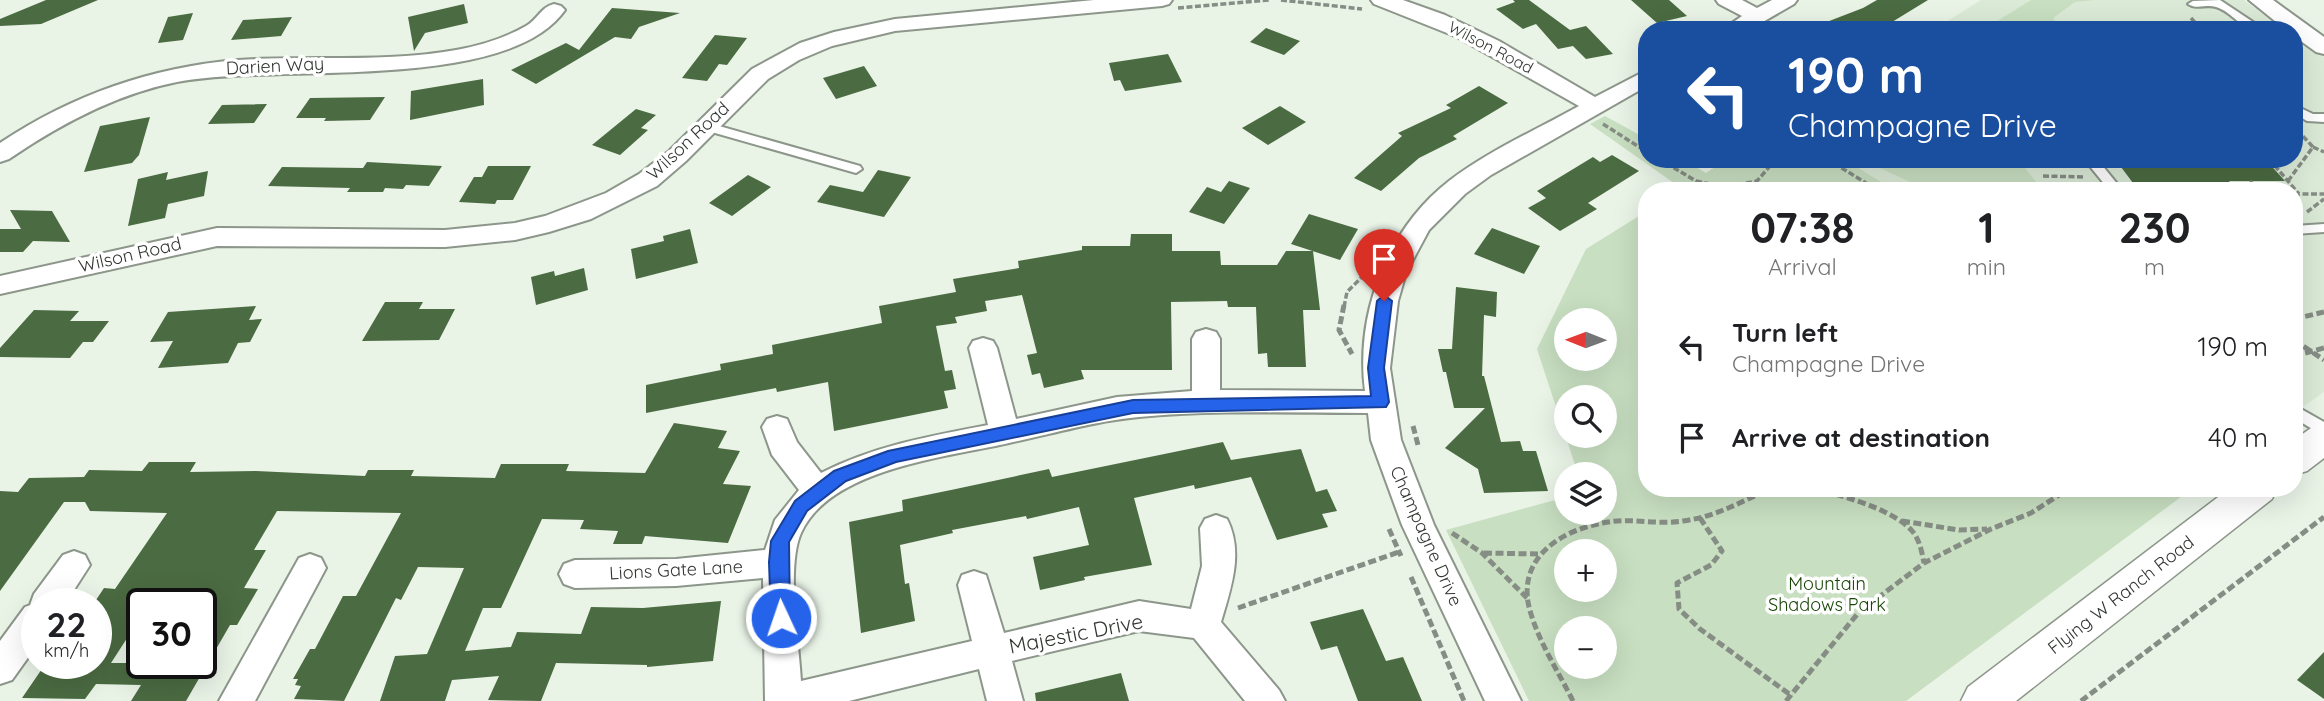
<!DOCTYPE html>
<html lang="en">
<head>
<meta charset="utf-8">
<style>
  body { margin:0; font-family:Quicksand,sans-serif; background:#f6f6f6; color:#202124; height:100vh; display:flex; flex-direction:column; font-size:26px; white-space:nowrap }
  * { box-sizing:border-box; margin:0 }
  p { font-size:23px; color:#757577 }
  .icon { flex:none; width:38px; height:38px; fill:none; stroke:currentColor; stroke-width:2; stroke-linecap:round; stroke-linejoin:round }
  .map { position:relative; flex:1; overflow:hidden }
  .panel { position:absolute; left:1638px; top:182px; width:665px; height:315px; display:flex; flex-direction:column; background:#fff; border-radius:28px; box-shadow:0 7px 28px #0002 }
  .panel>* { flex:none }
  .top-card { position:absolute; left:1638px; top:21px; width:665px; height:147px; border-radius:28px; box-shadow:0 7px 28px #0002; background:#1a4fa0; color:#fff; overflow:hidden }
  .needle { width:46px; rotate:271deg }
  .fabs { position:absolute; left:1554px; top:308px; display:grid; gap:14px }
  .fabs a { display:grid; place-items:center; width:63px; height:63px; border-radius:50%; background:#fff; box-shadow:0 7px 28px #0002; font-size:35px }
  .speed { position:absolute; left:21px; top:588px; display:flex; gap:14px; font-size:35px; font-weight:700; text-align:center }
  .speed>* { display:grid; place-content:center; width:91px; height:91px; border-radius:50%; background:#fff; box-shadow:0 7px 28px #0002; line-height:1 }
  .speed small { font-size:18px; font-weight:400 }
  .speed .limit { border:4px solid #111; border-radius:10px; background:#fff; color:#111 }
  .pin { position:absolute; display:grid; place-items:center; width:60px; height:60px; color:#fff; margin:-72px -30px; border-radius:50% 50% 50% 0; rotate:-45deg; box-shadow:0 0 7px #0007 }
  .pin .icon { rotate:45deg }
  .me { position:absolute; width:77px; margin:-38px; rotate:357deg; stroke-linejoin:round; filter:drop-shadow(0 0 5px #0008) }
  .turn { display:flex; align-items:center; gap:24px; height:147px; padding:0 35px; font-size:32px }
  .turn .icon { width:91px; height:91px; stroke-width:2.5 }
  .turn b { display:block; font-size:49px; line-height:60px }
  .eta { display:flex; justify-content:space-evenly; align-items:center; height:119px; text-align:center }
  .eta b { font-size:42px; font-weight:800; line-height:49px }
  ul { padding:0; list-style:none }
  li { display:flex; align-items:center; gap:21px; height:91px; padding:0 35px }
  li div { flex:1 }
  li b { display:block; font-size:26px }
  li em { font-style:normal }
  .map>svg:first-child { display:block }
</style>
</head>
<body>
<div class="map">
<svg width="2324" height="701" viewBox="0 0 2324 701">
  <rect width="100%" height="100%" fill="#e9f3e6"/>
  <path fill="#dbead7" d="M1981,0H2244L2284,30H1933Z
    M2294,37L2324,57V392L2294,413V191H1896L1844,159H2294Z"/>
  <path fill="#c8dfc1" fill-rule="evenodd" d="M2031,0H2094L2075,2L2053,18L2061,30H1983Z
    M1605,116L1647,139V159H1682L1706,173L1727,159H1844L1896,191H1678L1681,188L1590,124Z
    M1860,159H2018L2043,191H1930Z
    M1647,211V488H2193L1906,701H1529L1446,530L1566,497V513H1605V474H1578L1537,349L1586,249ZM1605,320V359H1566V320ZM1566,397H1605V436H1566ZM1605,551V590H1566V551ZM1566,628H1605V667H1566Z"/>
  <path fill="#4b6b42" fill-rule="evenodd" d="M46,0H98L41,24L0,26V19Z
    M1513,0H1529L1570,30L1586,26L1613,54L1586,59L1573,46L1558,49L1536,24L1523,29L1496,9L1515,2Z
    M1631,0H1669L1687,16L1657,23Z
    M1877,0H1928L1879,30H1812L1811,28L1863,8Z
    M464,4L468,23L425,33L414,51L408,17Z
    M612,8L680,13L639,27L631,39L615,37L536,84L511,70L566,43L579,50Z
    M193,13L183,40L158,43L168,17Z
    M292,17L281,36L231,40L243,20Z
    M1266,28L1300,41L1284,55L1250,42Z
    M715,35L747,38L727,65L719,64L707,81L682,78Z
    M1168,54L1182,82L1125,91L1120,80L1114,81L1109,63Z
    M864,66L877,86L836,99L823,78Z
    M483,79L484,105L410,120L411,91Z
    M1479,86L1508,103L1453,136L1457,139L1419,158L1381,191L1354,178L1402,136L1398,133L1451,108L1446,105Z
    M385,97L370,120L324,121L326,118H296L310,98Z
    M267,104L254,123L208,124L222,105Z
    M1280,106L1306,122L1268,145L1242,128Z
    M636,109L656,115L641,128L648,130L620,155L592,145Z
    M150,117L139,155L132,163L84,172L100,126Z
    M1612,155L1639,171L1588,203L1597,209L1560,231L1528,208L1546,198L1537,191L1593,157L1600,162Z
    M2115,159H2265L2285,181H2229L2237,191H2145L2142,187H2136Z
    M367,162L442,166L429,186L406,185L403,189L385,188L383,192H347L350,188L268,186L282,167L363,168Z
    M488,166H531L513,200H497L495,204L459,202L474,177H482Z
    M878,170L911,177L884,217L817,202L830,185L863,192Z
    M208,171L204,196L168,204L165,218L128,226L138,179L168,172L166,180Z
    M748,175L771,187L732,216L709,203Z
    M1229,181L1250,188L1224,224L1189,212L1207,187L1221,192Z
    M10,210L52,211L70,242L33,241L23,252H0V229H21Z
    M1309,214L1358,229L1340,260L1291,244Z
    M1492,228L1540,246L1524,274L1474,254Z
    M690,229L698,263L636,279L631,249L664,241L663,236Z
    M1131,234H1172V251H1220L1221,265H1277L1286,251H1313L1320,310H1303L1306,367H1268L1267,353L1258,354L1256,307H1228L1227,301L1171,302L1172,370H1081L1084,379L1044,388L1040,373L1032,375L1027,355L1037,353L1022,295L985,301L987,311L955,317L957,323L936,326L945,371L952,370L956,389L944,391L948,408L834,431L828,382L777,392L776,388L646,413V385L721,370L720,364L773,354L772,345L882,323L879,306L956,292L953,279L1019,268L1018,261L1082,250V246H1130Z
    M584,268L588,290L536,305L531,277L554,271L555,276Z
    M1456,287L1497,292L1496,317L1484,315L1482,376H1484L1501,442L1520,441L1523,451H1536L1548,491L1484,493L1478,469L1445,448L1485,408H1454L1446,372H1443L1438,349H1452Z
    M385,302H423L419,309H455L439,340L362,341Z
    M256,306L249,320L262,319L250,342L238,343L228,363L158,368L173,341L150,342L168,312Z
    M34,310L79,311L70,321H109L93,342H83L70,358L0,357V348Z
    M674,423L727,431L718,448L740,451L723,484L751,486L728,543L645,536L642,544H613L618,531L580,529L584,520L542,519L501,608H483L465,651L511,647L517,632L581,634L591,607L643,608L721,601L713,661L647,667V665L556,663L541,701L488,700L499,676L452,680L445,701H380L395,656L427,654L464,568L418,567L401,600L396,598L344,701L294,699L301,686L295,685L298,679H293L310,649H315L343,596H356L401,513L277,511L254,550H266L244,588L258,589L237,625H230L186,701H131L141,685L96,684L85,699L22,698L46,663H96V600L104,588L115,589L167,513L90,511L85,502H64L0,591V491L18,492L29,478L84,477L89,470L142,471L149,462H196L190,472L256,471L365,476L368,470H414L411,476L495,478L501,464H569L566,471L645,473ZM142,604H201V663H111L142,615Z
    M1223,442L1231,460L1301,449L1316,492L1327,489L1337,511L1322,514L1328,527L1277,540L1251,477L1195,489L1194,485L1134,498L1152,565L1084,577L1085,580L1040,590L1033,557L1089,545L1079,507L1027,519L1026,516L952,530L953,533L900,545L905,584L909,583L915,621L861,633L849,522L903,511L902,500L951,490L1049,469L1052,477Z
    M1363,609L1386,661L1403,657L1422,701H1358L1337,646L1321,650L1310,622Z
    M2324,652V699L2297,680Z
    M1121,673L1129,701H1036L1035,693Z"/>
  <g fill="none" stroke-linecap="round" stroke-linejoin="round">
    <defs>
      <path id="service" d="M2220,0L2262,28L2263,30C2238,30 2235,13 2216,7C2206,4 2197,10 2188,4L2193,1Z
        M2294,105L2313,114H2324V122L2307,121L2294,113Z
        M705,122L860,166L862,169L856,173L701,129V123Z
        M2084,159H2097L2123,191H2110Z
        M2324,224V232L2294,234V226Z
        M2294,405L2324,422V436L2294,418Z"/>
      <path id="minor" d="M1094,0H1172L1169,4L1162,6L895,31L832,46L799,60L768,79L686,161L657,186L591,219L549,232L515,240L445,247L217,246L0,294V276L217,228L445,230L515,223L545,216L606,193L639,174L669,151L752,69L800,43L834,32L895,19Z
        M1371,0H1403L1445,15L1499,41L1595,97L1647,70V86L1491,175L1465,194L1429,230L1406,273L1398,301L1390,368L1401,440L1434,525L1521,701H1485L1402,525L1371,440L1368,413C1291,413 1215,410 1139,417C1095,421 1052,434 1009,443C949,457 830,468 801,533C786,567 799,642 801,681L972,641L958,585L962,575L974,571L986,575L1004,633L1139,601L1191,609L1202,566L1200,528L1205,519L1216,515L1227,519C1244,552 1231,588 1221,622L1279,690L1285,701H1245L1194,638L1139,631L1012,661L1023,701H987L979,669L849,701H765L763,578L676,586L575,588L564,584L559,574L564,564L575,560L676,559L765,550L775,520L799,490L772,455L762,427L767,419L777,416L787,419L797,442L821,473C874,446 930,436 988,425L969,348L973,341L983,338L993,341L997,348L1016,419L1117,397L1192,391V339L1196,332L1206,329L1216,332L1220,339V390L1365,391C1355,314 1387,229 1449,181C1488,151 1536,130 1579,106L1457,37L1374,4Z
        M1716,0H1742L1757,8L1772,0H1797L1794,4L1749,30H1722L1742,16L1719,4Z
        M2249,0H2273L2324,37V54L2316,52L2294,36V30H2286Z
        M554,4L561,6L565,10C506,94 274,63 177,82C116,94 59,125 9,159L0,162V143C72,95 152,67 238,60C310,55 384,63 456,50C479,46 505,38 526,26C537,20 541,7 554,4Z
        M74,551L85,555L90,565L65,604H37V645L12,680L0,684V641L25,607L30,605L34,594L63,555Z
        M310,554L321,558L326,568L255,701H219L299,558Z"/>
      <path id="tertiary" d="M2324,424V458L2307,471L2294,475V440L2311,428Z
        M2230,488H2277L2272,499L2016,701H1961L1968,687Z"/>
    </defs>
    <use href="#service" stroke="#8d968a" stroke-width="4"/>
    <use href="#minor" stroke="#8d968a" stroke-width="4"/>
    <use href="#tertiary" stroke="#8d968a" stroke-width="3"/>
    <path stroke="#868d85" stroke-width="3.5" stroke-dasharray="6 2.5" stroke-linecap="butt" d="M1281,0L1362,9
      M1178,8L1269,0
      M2191,18L2202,30
      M1702,30L1713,24
      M1603,124L1647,152
      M2313,147L2324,152
      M1659,159L1696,181L1705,191
      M1827,159L1879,191
      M2269,159L2299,194
      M2043,176L2085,177
      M1696,181L1725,187L1757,181
      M2250,181L2260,191
      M2288,181L2313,147L2299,132
      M1753,191L1757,181L1776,159
      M2294,194H2324
      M2307,212L2324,199
      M1647,249L1643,263L1647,287
      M1344,307L1347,292L1368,271"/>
    <path stroke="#868d85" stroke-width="5" stroke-dasharray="8 3.5" stroke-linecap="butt" d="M1344,305L1339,330L1352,354
      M2294,319L2324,312
      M2294,340L2324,360
      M2294,356L2324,348
      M1413,426L1418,445
      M1814,488C1842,496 1894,509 1913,532C1920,541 1922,553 1924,563
      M1700,518L1722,551L1711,565L1677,583L1679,609L1700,629L1792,696
      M1902,521L1959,530L1987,529
      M1389,529L1401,556
      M1452,533L1482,553L1527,598
      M1484,553L1539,554
      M1411,577L1464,701
      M1238,608L1399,552
      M1573,701C1559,673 1540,644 1531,614C1513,559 1561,529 1608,522C1633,518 1658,525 1683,521C1719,516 1741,501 1773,488
      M1786,701L1859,612L1924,563L1991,529L2031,513L2070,488
      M2081,701L2324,517"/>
    <use href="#service" fill="#fff" fill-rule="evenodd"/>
    <use href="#minor" fill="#fff" fill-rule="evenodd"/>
    <use href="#tertiary" fill="#fff" fill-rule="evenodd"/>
  </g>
  <path fill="#2563eb" stroke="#184099" stroke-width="2" d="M1384,295L1392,301L1384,368L1389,402L1386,407L1133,413L896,462L846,481L807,511L789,542L790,618L787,623L781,626L774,623L771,618L769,562L771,541L795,501L834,471L888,451L1133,400L1371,396L1368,368L1377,301Z"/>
  <g text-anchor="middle" stroke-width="7" stroke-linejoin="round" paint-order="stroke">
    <g font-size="16" fill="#323631" stroke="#fff">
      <text transform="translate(1491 47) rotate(28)" y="6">Wilson Road</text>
    </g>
    <g font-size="18" fill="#323631" stroke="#fff">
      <text transform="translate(275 66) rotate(-3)" y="6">Darien Way</text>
      <text transform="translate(688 141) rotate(-43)" y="6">Wilson Road</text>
      <text transform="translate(130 255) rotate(-13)" y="6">Wilson Road</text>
      <text transform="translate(1426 536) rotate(66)" y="6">Champagne Drive</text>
      <text transform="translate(676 570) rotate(-3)" y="6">Lions Gate Lane</text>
      <text transform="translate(2121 595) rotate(-38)" y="6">Flying W Ranch Road</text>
    </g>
    <g font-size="18" fill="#184605" stroke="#fff">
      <text x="1827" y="590">Mountain<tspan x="1827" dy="21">Shadows Park</tspan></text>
    </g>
    <g font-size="21" fill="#323631" stroke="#fff">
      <text transform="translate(1076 634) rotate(-11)" y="7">Majestic Drive</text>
    </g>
  </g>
</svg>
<div class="fabs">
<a><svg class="needle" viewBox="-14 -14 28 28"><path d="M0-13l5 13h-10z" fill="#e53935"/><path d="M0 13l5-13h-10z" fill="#757577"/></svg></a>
<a><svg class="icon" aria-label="search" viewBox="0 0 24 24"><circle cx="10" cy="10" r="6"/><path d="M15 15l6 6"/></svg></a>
<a><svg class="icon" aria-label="layers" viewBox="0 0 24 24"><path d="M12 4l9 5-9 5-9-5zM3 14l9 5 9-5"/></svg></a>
<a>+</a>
<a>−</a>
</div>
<div class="speed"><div>22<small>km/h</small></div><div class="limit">30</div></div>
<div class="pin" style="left:1384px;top:301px;background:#d93025"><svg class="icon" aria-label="arrive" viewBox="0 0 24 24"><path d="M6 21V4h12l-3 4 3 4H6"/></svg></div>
<svg class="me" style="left:781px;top:618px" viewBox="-20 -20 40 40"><circle r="17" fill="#2563eb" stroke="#fff" stroke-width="3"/><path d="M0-11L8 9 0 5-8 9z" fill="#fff"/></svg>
<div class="top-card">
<div class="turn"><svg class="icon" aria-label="left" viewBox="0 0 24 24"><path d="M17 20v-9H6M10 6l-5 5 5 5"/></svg><div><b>190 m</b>Champagne Drive</div></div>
</div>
<section class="panel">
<div class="eta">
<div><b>07:38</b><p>Arrival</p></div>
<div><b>1</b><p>min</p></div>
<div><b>230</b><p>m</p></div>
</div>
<ul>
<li><svg class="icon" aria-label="left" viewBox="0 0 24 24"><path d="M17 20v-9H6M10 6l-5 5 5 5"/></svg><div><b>Turn left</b><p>Champagne Drive</p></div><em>190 m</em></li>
<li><svg class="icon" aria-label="arrive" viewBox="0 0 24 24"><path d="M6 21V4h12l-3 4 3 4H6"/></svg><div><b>Arrive at destination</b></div><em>40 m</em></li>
</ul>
</section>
</div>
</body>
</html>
